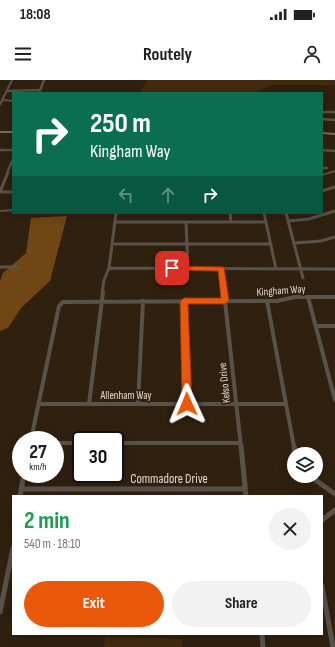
<!DOCTYPE html>
<html lang="en">
<head>
<meta charset="utf-8">
<style>
  body { margin:0; font-family:"Sofia Sans Condensed",sans-serif; background:#f2f2f2; color:#202124; height:100vh; display:flex; flex-direction:column; font-size:15px; white-space:nowrap }
  * { box-sizing:border-box; margin:0 }
  p { font-size:13px; color:#757577 }
  .icon { flex:none; width:22px; height:22px; fill:none; stroke:currentColor; stroke-width:2; stroke-linecap:round; stroke-linejoin:round }
  .map { position:relative; flex:1; overflow:hidden }
  .side { position:absolute; left:12px; top:415px; width:311px; height:140px; display:flex; flex-direction:column; background:#fff; border-radius:0px; box-shadow:0 2px 10px #0003 }
  .side>* { flex:none }
  .hud { position:absolute; left:12px; top:12px; width:311px; height:122px; border-radius:0px; box-shadow:0 2px 10px #0003; background:#0b6e4f; color:#fff; overflow:hidden }
  .tools { position:absolute; left:287px; top:367px; display:grid; gap:8px }
  .tools a { display:grid; place-items:center; width:36px; height:36px; border-radius:50%; background:#fff; box-shadow:0 2px 10px #0003; font-size:20px }
  .speed { position:absolute; left:12px; top:351px; display:flex; gap:8px; font-size:20px; font-weight:700; text-align:center }
  .speed>* { display:grid; place-content:center; width:52px; height:52px; border-radius:50%; background:#fff; box-shadow:0 2px 10px #0003; line-height:1 }
  .speed small { font-size:10px; font-weight:400 }
  .speed .limit { border:2px solid #111; border-radius:6px; background:#fff; color:#111 }
  .pin { position:absolute; display:grid; place-items:center; width:34px; height:34px; color:#fff; margin:-17px; border-radius:8px; box-shadow:0 2px 6px #0006 }
  .me { position:absolute; width:44px; margin:-22px; rotate:359deg; stroke-linejoin:round; filter:drop-shadow(0 0 3px #0008) }
  .turn { display:flex; align-items:center; gap:14px; height:84px; padding:0 12px; font-size:18px }
  .turn .icon { width:52px; height:52px; stroke-width:2.5 }
  .turn b { display:block; font-size:28px; line-height:34px }
  .lanes { display:flex; align-items:center; height:38px; padding:0 12px; background:#0003; justify-content:center; gap:20px; direction:ltr }
  .lanes .off { opacity:.35 }
  .round { display:grid; place-items:center; flex:none; width:42px; height:42px; border-radius:21px; background:#f2f2f2 }
  .summary { display:flex; align-items:center; justify-content:space-between; height:68px; padding:0 12px }
  h1 { font-size:24px; font-weight:700; line-height:30px; color:#1e9e55 }
  .action { display:flex; gap:8px; margin-top:auto; padding:8px 12px }
  .action a { flex:1; height:46px; border-radius:24px; background:#ea580c; color:#fff; font-size:16px; font-weight:700; line-height:46px; text-align:center }
  .action a+a { background:#f2f2f2; color:#202124 }
  .status { display:flex; justify-content:space-between; align-items:center; height:28px; padding:0 20px; background:#fff; direction:ltr }
  .status svg { height:11px; fill:currentColor }
  header { display:flex; justify-content:space-between; align-items:center; height:52px; padding:0 12px; background:#fff; font-size:18px; font-weight:700 }
  .map>svg:first-child { display:block }
</style>
</head>
<body>
<div class="status"><b>18:08</b><svg viewBox="0 0 49 12"><path d="M0 12V9h3v3zM5 12V6h3v6zM10 12V3h3v9zM15 12V0h3v12zM26 1h20v11H26zM47 4h2v5h-2z"/></svg></div>
<header><svg class="icon" aria-label="menu" viewBox="0 0 24 24"><path d="M4 6h16M4 12h16M4 18h16"/></svg>Routely<svg class="icon" aria-label="person" viewBox="0 0 24 24"><circle cx="12" cy="8" r="4"/><path d="M4 21q1-7 8-7t8 7"/></svg></header>
<div class="map">
<svg width="335" height="567" viewBox="0 0 335 567">
  <rect width="100%" height="100%" fill="#302010"/>
  <path fill="#432a0f" d="M147,0H335V5H273L253,13H140Z
    M105,557L182,559V567H104Z"/>
  <path fill="#6f4614" d="M67,136L50,201L21,228L8,248L0,251V201L3,193L26,173L31,138Z"/>
  <g fill="none" stroke-linecap="round" stroke-linejoin="round">
    <path stroke="#595249" stroke-width="2.5" d="M7,11L40,10
      M39,13L44,0
      M322,32H335
      M322,39L335,40
      M0,70H13
      M322,70L335,71
      M322,88H327
      M7,93L13,79"/>
    <path stroke="#595249" stroke-width="3" d="M322,111L335,107
      M0,112L8,92
      M0,112H13
      M230,133L231,142
      M264,133L276,189
      M286,133L303,198
      M288,141L309,139L335,131
      M115,142H266
      M186,142L188,189
      M294,163L321,161L335,157
      M112,164H271
      M0,187H19
      M109,188L335,189
      M222,189L225,213
      M102,213L104,200L109,188L116,133"/>
    <path stroke="#595249" stroke-width="4" d="M224,212L241,367
      M308,217L335,320
      M184,221L187,323
      M267,221L294,367
      M316,246H335
      M39,324H286
      M89,324L103,212
      M138,324L143,221
      M31,360L59,226L63,222L277,221L295,217H335
      M55,363H81
      M115,363H240"/>
    <path stroke="#595249" stroke-width="5" d="M241,366L246,416
      M294,366L295,374
      M310,396L335,414
      M21,409H245
      M20,416L24,394
      M322,440L335,430
      M322,506L333,567
      M0,532L13,468
      M262,554L263,567"/>
    <path fill="#595249" fill-rule="evenodd" d="M11,0H13L4,19L13,20V22L3,21L1,25L0,26V22Z
      M335,90V92L322,96V94Z
      M13,129V131L0,132V130Z"/>
    <path fill="#766c5e" fill-rule="evenodd" d="M0,51H13V53H0Z
      M322,52L335,53V55L322,54Z"/>
  </g>
  <path fill="#ea580c" stroke="#983908" d="M172,186L224,187L229,221L225,224H188L192,324L190,326H183L182,324L180,221L184,218H221L218,191L169,190V187Z"/>
  <g text-anchor="middle" stroke-width="3.5" stroke-linejoin="round" paint-order="stroke">
    <g font-size="11" fill="#e1d7cc" stroke="#302010">
      <text transform="translate(281 210) rotate(-4)" y="4">Kingham Way</text>
      <text transform="translate(224 303) rotate(-96)" y="4">Kelso Drive</text>
      <text x="126" y="319">Allenham Way</text>
    </g>
    <g font-size="13" fill="#e1d7cc" stroke="#302010">
      <text x="169" y="403">Commadore Drive</text>
    </g>
  </g>
</svg>
<div class="tools">
<a><svg class="icon" aria-label="layers" viewBox="0 0 24 24"><path d="M12 4l9 5-9 5-9-5zM3 14l9 5 9-5"/></svg></a>
</div>
<div class="speed"><div>27<small>km/h</small></div><div class="limit">30</div></div>
<div class="pin" style="left:172px;top:188px;background:#d93025"><svg class="icon" aria-label="arrive" viewBox="0 0 24 24"><path d="M6 21V4h12l-3 4 3 4H6"/></svg></div>
<svg class="me" style="left:187px;top:324px" viewBox="-20 -20 40 40"><path d="M0-17L14 15 0 8-14 15z" fill="#ea580c" stroke="#fff" stroke-width="4"/></svg>
<div class="hud">
<div class="turn"><svg class="icon" aria-label="right" viewBox="0 0 24 24"><path d="M7 20v-9h11M14 6l5 5-5 5"/></svg><div><b>250 m</b>Kingham Way</div></div>
<div class="lanes"><svg class="icon off" aria-label="left" viewBox="0 0 24 24"><path d="M17 20v-9H6M10 6l-5 5 5 5"/></svg><svg class="icon off" aria-label="ahead" viewBox="0 0 24 24"><path d="M12 20V5M6 11l6-6 6 6"/></svg><svg class="icon" aria-label="right" viewBox="0 0 24 24"><path d="M7 20v-9h11M14 6l5 5-5 5"/></svg></div>
</div>
<section class="side">
<div class="summary"><div><h1>2 min</h1><p>540 m · 18:10</p></div><a class="round"><svg class="icon" aria-label="close" viewBox="0 0 24 24"><path d="M6 6l12 12M18 6L6 18"/></svg></a></div>
<div class="action"><a>Exit</a><a>Share</a></div>
</section>
</div>
</body>
</html>
